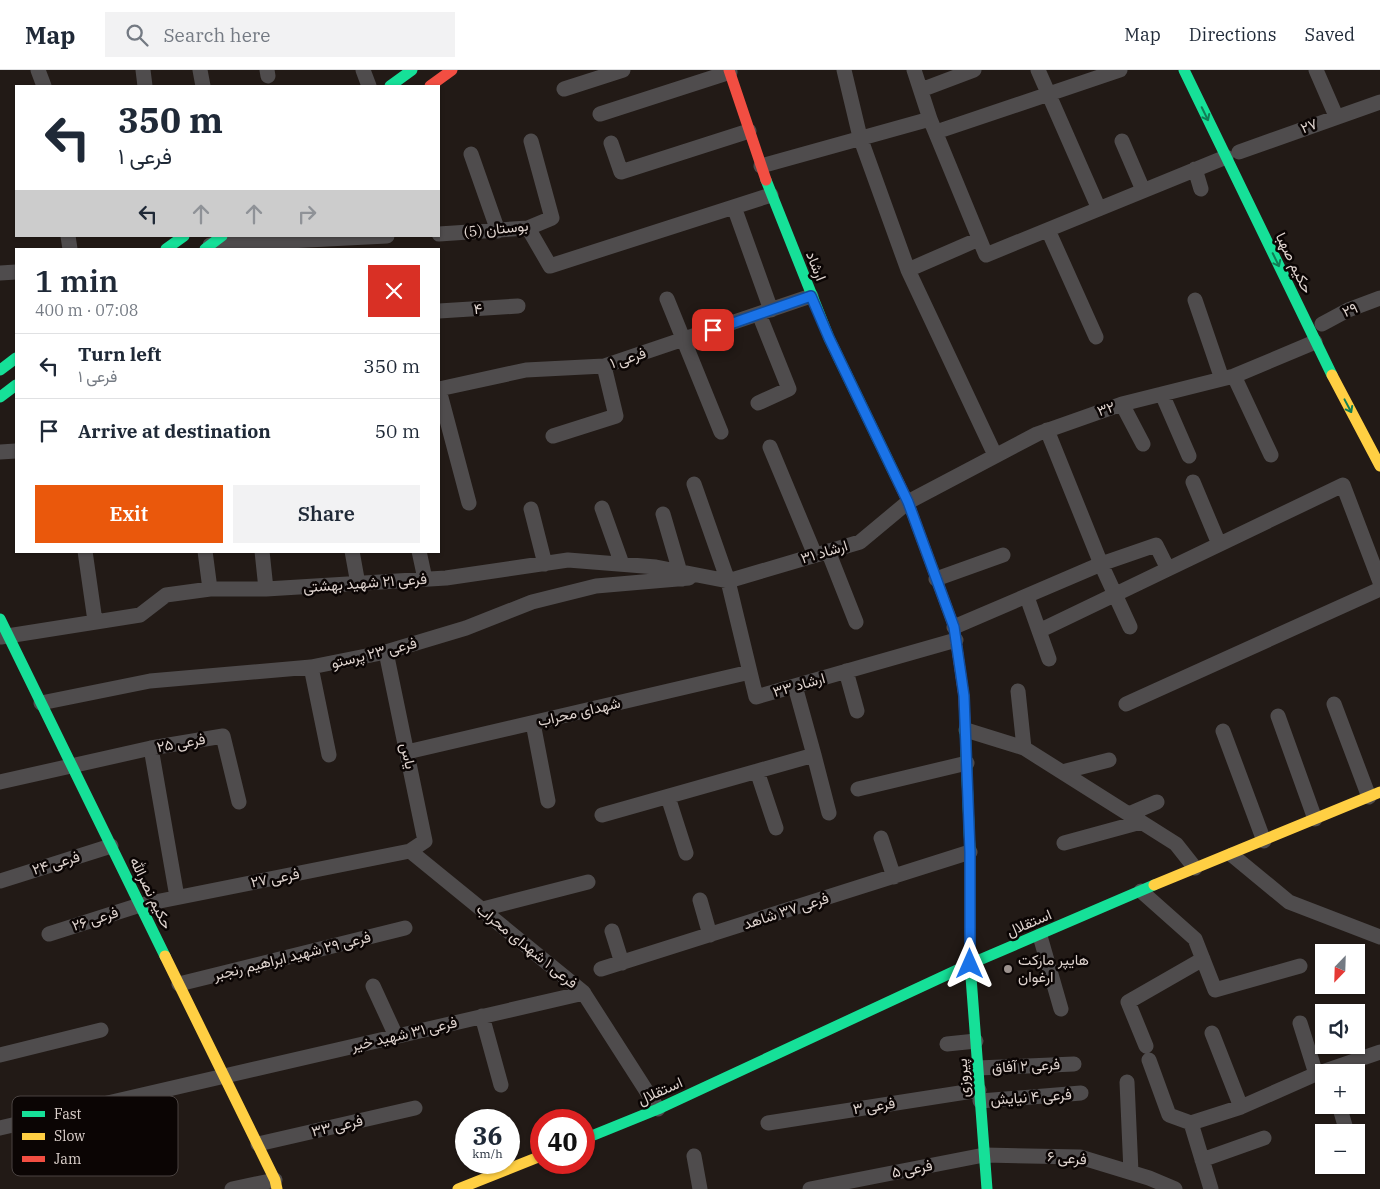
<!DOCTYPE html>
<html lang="en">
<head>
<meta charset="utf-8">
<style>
  body { margin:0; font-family:"IBM Plex Serif",Vazirmatn,serif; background:#f2f2f3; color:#1f2937; height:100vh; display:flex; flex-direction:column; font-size:19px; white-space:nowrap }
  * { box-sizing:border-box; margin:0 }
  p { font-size:16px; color:#747a83 }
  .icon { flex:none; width:28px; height:28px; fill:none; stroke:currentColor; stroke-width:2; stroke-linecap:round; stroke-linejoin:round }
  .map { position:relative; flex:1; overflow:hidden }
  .details { position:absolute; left:15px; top:178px; width:425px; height:305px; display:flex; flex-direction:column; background:#fff; border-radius:0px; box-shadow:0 1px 4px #0004 }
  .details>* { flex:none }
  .top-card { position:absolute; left:15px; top:15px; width:425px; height:152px; border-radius:0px; box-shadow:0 1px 4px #0004; background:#fff; color:#1f2937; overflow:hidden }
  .needle { width:32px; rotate:203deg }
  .tools { position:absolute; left:1315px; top:874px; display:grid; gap:10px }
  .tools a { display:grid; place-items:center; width:50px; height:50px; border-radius:0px; background:#fff; box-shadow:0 1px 4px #0004; font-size:25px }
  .speed { position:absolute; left:455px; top:1039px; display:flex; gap:10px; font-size:25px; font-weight:700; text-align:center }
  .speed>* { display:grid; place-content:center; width:65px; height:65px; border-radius:50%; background:#fff; box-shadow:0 1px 4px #0004; line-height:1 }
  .speed small { font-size:12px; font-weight:400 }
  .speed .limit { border:8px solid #d22; background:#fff; color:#111 }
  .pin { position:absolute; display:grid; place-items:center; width:42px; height:42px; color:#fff; margin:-21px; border-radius:10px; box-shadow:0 2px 8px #0006 }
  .me { position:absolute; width:55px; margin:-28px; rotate:0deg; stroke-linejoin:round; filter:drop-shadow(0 0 4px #0008) }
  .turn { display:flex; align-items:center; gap:18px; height:105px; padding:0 20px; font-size:22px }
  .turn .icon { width:65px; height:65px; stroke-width:2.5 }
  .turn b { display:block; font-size:35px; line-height:42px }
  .lanes { display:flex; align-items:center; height:48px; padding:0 20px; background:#0003; justify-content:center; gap:25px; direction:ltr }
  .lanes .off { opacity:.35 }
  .round { display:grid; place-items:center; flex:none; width:52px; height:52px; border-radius:0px; background:#f2f2f3 }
  .head { display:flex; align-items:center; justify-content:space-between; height:85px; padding:0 20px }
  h1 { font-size:30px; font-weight:600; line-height:38px }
  .cta { display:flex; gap:10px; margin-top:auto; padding:10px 20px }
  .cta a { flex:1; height:58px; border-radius:0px; background:#ea580c; color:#fff; font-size:20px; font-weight:600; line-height:58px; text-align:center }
  .cta a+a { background:#f2f2f3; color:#1f2937 }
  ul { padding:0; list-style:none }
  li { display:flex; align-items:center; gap:15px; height:65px; padding:0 20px; border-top:1px solid #e0e1e3 }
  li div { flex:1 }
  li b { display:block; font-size:19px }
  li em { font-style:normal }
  header { display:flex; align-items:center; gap:30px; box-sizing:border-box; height:70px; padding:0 25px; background:#fff; border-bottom:1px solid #e0e1e3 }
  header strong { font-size:24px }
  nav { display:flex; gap:28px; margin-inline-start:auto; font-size:18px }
  .search { width:350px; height:45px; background:#f2f2f3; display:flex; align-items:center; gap:12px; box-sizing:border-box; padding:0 18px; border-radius:0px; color:#747a83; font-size:19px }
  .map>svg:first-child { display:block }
</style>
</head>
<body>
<header>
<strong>Map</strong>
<div class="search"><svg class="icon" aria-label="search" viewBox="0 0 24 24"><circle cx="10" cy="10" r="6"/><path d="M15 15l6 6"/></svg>Search here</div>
<nav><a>Map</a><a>Directions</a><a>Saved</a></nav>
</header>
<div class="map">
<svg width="1380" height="1119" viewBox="0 0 1380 1119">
  <rect width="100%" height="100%" fill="#221a16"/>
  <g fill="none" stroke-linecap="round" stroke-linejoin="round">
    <path stroke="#4f4c4d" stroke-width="15" d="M38,0L44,16
      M143,0L145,16
      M200,0L203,16
      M267,0L268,6
      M363,0L369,16
      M844,0L860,67L908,200L995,385
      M914,0L930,49L986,185L1226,87
      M1038,0L1099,139
      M1316,0L1336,46
      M564,19L623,0
      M921,20L974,0
      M600,44L730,2
      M936,62L1120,0
      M1122,71L1143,120
      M611,73L621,102L749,61
      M1239,82L1380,32
      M471,84L498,161
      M761,96L930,49
      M1195,99L1201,119
      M734,137L771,240
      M528,158L550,196L771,125
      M1048,160L1096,267
      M439,164L528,158L552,148L531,71
      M68,166L70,179
      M210,175L387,166
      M908,200L979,169
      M0,203L16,202
      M667,229L721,362
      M1195,230L1222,309
      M439,241L518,236
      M1322,254L1348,240L1380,228
      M1234,306L1271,385
      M439,319L526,300L604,296L811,226
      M439,320L469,433
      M1162,324L1189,386
      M758,333L789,319L759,244
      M1122,334L1143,374
      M1047,360L1101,494L1130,557
      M553,366L616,346L604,296
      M770,377L815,485
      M0,382L16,381
      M1193,412L1219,474
      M694,414L728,511L756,627L956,570
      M602,438L622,494
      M531,439L545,494
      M663,444L682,509
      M85,481L95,551
      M205,481L210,519
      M262,481L266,519
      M352,481L358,514
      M419,481L425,509
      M828,481L856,552
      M936,509L1003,485
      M1027,527L1049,589
      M954,557L1101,494L1156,475L1168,499L1343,415L1380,512
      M1039,561L1168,499
      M1,567L140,545L166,525L210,519H266L446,508L568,490L656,497L728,511L860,472L908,432L1037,364L1122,334L1234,306L1315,272
      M311,597L329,685
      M846,601L857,641
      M1018,621L1024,678
      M41,633L150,611L311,597L386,582L466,558L532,532L596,516L689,508
      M1126,634L1380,519
      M1334,634L1369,727
      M1278,646L1315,749
      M533,653L548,731
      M966,660L1024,678L1176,774L1195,798
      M1223,661L1264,771
      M151,678L177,827
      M407,682L750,602
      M814,685L829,743
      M757,701L776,758
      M1062,702L1109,690
      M0,712L151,678L223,666L239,732
      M858,719L967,693
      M668,727L686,783
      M1129,744L1157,732
      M602,745L814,685L795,616
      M881,768L894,807
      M1064,773L1141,752
      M410,781L583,922L658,1039
      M1232,785L1289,832L1380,867
      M0,811L111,776
      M1141,821L1195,869L1215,920L1300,896
      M700,830L710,865
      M483,839L588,812
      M612,861L622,893
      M49,864L140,835L410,781L425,771L386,582
      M1040,866L1061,939
      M601,899L970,782
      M179,914L405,858
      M373,916L396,966
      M482,946L501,1015
      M1300,953L1316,1004
      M1212,963L1241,1037
      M947,974L976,971
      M1146,976L1128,932L1203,889
      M0,985L101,960
      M1149,990L1169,1045L1191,1053L1241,1037L1316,1004L1380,982
      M978,998L1074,994
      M1127,1012L1131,1102
      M980,1031L1081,1023
      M1339,1035L1346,1059
      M768,1053L979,1020
      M1191,1053L1211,1119
      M0,1058L584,923
      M258,1074L415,1038
      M694,1086L700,1119
      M1202,1090L1264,1068
      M232,1119L275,1110
      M810,1119L984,1085L1080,1087L1149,1108L1175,1119"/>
    <path stroke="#16e098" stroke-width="11" d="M1184,0L1332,305
      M390,16L412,0
      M766,110L829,268L896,407
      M166,179L184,166
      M205,179L222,166
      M0,300L16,288
      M0,327L16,315
      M0,549L165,886
      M965,656L970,782V894L987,1119
      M584,1069L658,1039L970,894L1154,815"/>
    <path stroke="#ffcf43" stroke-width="11" d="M1332,305L1380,396
      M1154,815L1380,722
      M165,886L275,1110L277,1119
      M458,1119L541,1086"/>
    <path stroke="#f24e42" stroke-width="11" d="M729,0L766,110
      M430,16L452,0
      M896,407L908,432L954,557L964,627L965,656"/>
  </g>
  <defs><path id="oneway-shaft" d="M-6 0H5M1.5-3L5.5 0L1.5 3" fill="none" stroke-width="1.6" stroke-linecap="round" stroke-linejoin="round" transform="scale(1.25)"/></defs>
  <g stroke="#117d55">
    <use href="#oneway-shaft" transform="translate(1205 44) rotate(64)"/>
    <use href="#oneway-shaft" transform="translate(1276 190) rotate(64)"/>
    <use href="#oneway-shaft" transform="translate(1348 336) rotate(62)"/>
  </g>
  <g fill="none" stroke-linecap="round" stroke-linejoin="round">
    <defs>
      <path id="route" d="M713,260L811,226L829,268L908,432L954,557L964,626L970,782V894"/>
    </defs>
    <use href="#route" stroke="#114b97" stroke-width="12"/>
    <use href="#route" stroke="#1a73e8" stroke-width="9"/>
  </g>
  <circle fill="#9c928e" stroke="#0b0504" stroke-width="2" cx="1008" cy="899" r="5"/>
  <g text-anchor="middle" stroke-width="5" stroke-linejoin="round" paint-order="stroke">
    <g font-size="15" fill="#ded3ce" stroke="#0b0504">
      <text transform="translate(1309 56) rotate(-21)" y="5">۲۷</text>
      <text transform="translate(496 159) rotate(-6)" y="5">بوستان (5)</text>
      <text transform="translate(1294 193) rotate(64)" y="5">حکیم صهبا</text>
      <text transform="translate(816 196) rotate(68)" y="5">ارشاد</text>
      <text transform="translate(478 239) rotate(-4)" y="5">۴</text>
      <text transform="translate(1350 240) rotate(-23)" y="5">۲۹</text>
      <text transform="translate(628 288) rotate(-18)" y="5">فرعی ۱</text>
      <text transform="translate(1106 339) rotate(-19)" y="5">۳۲</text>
      <text transform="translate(824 482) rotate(-17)" y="5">ارشاد ۳۱</text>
      <text transform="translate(365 513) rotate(-4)" y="5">فرعی ۲۱ شهید بهشتی</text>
      <text transform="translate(374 583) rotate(-14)" y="5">فرعی ۲۳ پرستو</text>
      <text transform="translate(799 615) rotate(-16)" y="5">ارشاد ۳۳</text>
      <text transform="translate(579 642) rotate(-13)" y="5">شهدای محراب</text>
      <text transform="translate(181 673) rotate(-10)" y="5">فرعی ۲۵</text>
      <text transform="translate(408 686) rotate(78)" y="5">یاس</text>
      <text transform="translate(56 793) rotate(-17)" y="5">فرعی ۲۴</text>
      <text transform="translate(275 808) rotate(-11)" y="5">فرعی ۲۷</text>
      <text transform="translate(151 823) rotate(64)" y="5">حکیم نصرالله</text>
      <text transform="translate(786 841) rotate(-18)" y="5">فرعی ۳۷ شاهد</text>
      <text transform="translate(95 849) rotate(-18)" y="5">فرعی ۲۶</text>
      <text transform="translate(1029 853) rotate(-23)" y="5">استقلال</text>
      <text transform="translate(527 876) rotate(39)" y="5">فرعی ۱ شهدای محراب</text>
      <text transform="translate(292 886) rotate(-14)" y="5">فرعی ۲۹ شهید ابراهیم رنجبر</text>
      <text transform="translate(404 964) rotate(-13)" y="5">فرعی ۳۱ شهید خیر</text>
      <text transform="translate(1026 996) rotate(-3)" y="5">فرعی ۲ آفاق</text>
      <text transform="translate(963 1008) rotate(-94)" y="5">پیروزی</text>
      <text transform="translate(660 1021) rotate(-24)" y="5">استقلال</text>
      <text transform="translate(1031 1027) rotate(-4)" y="5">فرعی ۴ نیایش</text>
      <text transform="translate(874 1036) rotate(-9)" y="5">فرعی ۳</text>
      <text transform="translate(337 1056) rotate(-13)" y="5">فرعی ۳۳</text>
      <text transform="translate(1067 1088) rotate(5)" y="5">فرعی ۶</text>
      <text transform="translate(912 1099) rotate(-11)" y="5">فرعی ۵</text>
    </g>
    <g font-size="15" fill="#ded3ce" stroke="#0b0504" text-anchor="start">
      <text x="1018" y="895">هایپر مارکت<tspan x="1018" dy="17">ارغوان</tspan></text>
    </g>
  </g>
  <rect x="12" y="1026" width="166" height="80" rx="8" fill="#0b0504" stroke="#4a4341" stroke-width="1"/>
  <rect x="22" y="1041" width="23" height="6" fill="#16e098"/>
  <rect x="22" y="1063" width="23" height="7" fill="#ffcf43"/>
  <rect x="22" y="1086" width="23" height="6" fill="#f24e42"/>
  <g font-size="14" fill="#ded3ce">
    <text x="54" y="1049">Fast</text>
    <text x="54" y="1071">Slow</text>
    <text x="54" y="1094">Jam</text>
  </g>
</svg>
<div class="tools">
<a><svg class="needle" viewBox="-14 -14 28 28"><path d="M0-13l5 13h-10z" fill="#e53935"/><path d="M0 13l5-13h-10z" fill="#747a83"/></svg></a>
<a><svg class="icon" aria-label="sound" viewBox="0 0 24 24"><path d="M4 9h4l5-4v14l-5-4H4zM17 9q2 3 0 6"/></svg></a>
<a>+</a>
<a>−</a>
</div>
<div class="speed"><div>36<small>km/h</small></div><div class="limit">40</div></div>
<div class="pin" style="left:713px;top:260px;background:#d93025"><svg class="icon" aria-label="arrive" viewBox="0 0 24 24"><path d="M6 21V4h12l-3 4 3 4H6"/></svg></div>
<svg class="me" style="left:970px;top:894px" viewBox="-20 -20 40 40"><path d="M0-17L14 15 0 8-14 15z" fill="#1a73e8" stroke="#fff" stroke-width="4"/></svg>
<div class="top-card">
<div class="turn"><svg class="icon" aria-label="left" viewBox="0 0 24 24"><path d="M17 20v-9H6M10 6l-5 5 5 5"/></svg><div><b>350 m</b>فرعی ۱</div></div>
<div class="lanes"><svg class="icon" aria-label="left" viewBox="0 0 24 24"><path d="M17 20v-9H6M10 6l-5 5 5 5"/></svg><svg class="icon off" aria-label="ahead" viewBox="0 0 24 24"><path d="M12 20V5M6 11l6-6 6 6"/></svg><svg class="icon off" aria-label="ahead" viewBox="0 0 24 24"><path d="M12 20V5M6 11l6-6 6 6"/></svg><svg class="icon off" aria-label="right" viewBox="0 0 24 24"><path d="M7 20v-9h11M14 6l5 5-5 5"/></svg></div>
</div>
<section class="details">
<div class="head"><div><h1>1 min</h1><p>400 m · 07:08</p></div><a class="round" style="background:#d93025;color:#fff"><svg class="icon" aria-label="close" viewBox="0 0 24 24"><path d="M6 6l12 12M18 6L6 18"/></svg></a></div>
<ul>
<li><svg class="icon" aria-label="left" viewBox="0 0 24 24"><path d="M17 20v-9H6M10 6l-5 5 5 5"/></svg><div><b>Turn left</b><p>فرعی ۱</p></div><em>350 m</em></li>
<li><svg class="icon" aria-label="arrive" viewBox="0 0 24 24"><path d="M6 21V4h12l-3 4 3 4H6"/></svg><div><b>Arrive at destination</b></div><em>50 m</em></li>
</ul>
<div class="cta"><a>Exit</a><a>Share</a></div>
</section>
</div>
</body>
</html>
